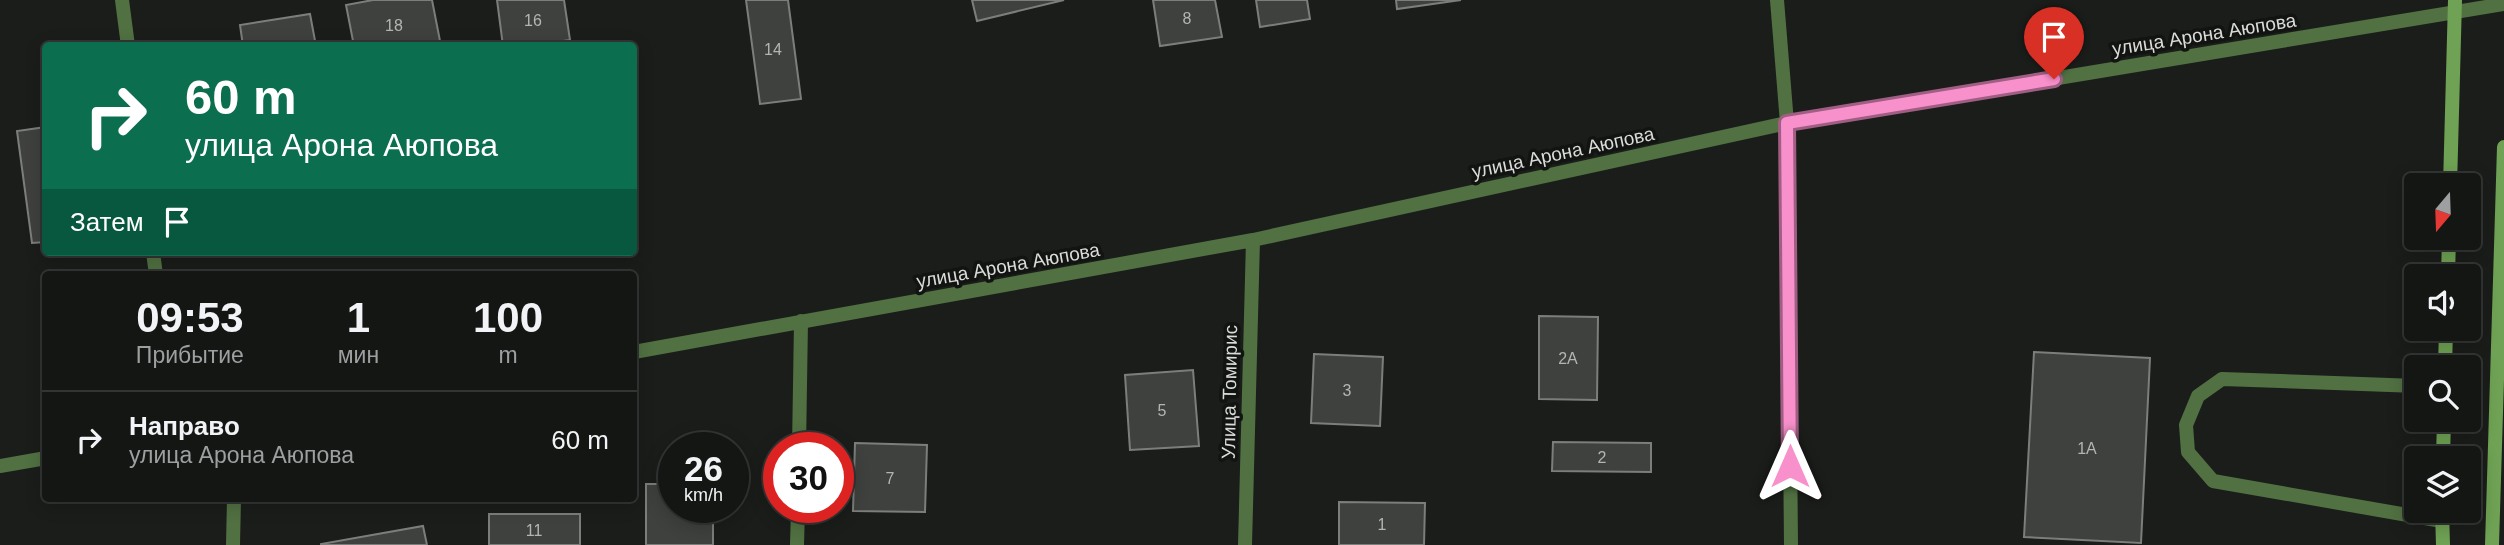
<!DOCTYPE html>
<html lang="ru">
<head>
<meta charset="utf-8">
<style>
  body { margin:0; font-family:Arial,sans-serif; background:#212322; color:#f1f3f6; height:100vh; display:flex; flex-direction:column; font-size:26px; white-space:nowrap }
  * { box-sizing:border-box; margin:0 }
  p { font-size:23px; color:#9d9fa0 }
  .icon { flex:none; width:38px; height:38px; fill:none; stroke:currentColor; stroke-width:2; stroke-linecap:round; stroke-linejoin:round }
  .map { position:relative; flex:1; overflow:hidden }
  .sheet { position:absolute; left:42px; top:271px; width:595px; height:231px; display:flex; flex-direction:column; background:#141614; border-radius:7px; box-shadow:0 4px 18px #0003,0 0 0 2px #333534 }
  .sheet>* { flex:none }
  .top-card { position:absolute; left:42px; top:42px; width:595px; height:214px; border-radius:7px; box-shadow:0 4px 18px #0003,0 0 0 2px #333534; background:#0b6e4f; color:#fff; overflow:hidden }
  .needle { width:46px; rotate:199deg }
  .buttons { position:absolute; left:2404px; top:173px; display:grid; gap:14px }
  .buttons a { display:grid; place-items:center; width:77px; height:77px; border-radius:7px; background:#141614; box-shadow:0 4px 18px #0003,0 0 0 2px #333534; font-size:35px }
  .speed { position:absolute; left:658px; top:432px; display:flex; gap:14px; font-size:35px; font-weight:700; text-align:center }
  .speed>* { display:grid; place-content:center; width:91px; height:91px; border-radius:50%; background:#141614; box-shadow:0 4px 18px #0003,0 0 0 2px #333534; line-height:1 }
  .speed small { font-size:18px; font-weight:400 }
  .speed .limit { border:10px solid #d22; background:#fff; color:#111 }
  .pin { position:absolute; display:grid; place-items:center; width:60px; height:60px; color:#fff; margin:-72px -30px; border-radius:50% 50% 50% 0; rotate:-45deg; box-shadow:0 0 7px #0007 }
  .pin .icon { rotate:45deg }
  .me { position:absolute; width:77px; margin:-38px; rotate:0deg; stroke-linejoin:round; filter:drop-shadow(0 0 5px #0008) }
  .turn { display:flex; align-items:center; gap:24px; height:147px; padding:0 28px; font-size:32px }
  .turn .icon { width:91px; height:91px; stroke-width:2.5 }
  .turn b { display:block; font-size:49px; line-height:60px }
  .then { display:flex; align-items:center; height:66px; padding:0 28px; background:#0003; gap:14px; font-size:26px }
  .eta { display:flex; justify-content:space-evenly; align-items:center; height:119px; text-align:center }
  .eta b { font-size:42px; font-weight:600; line-height:49px }
  ul { padding:0; list-style:none }
  li { display:flex; align-items:center; gap:21px; height:98px; padding:0 28px; border-top:2px solid #333534 }
  li div { flex:1 }
  li b { display:block; font-size:26px }
  li em { font-style:normal }
  .map>svg:first-child { display:block }
</style>
</head>
<body>
<div class="map">
<svg width="2504" height="545" viewBox="0 0 2504 545">
  <rect width="100%" height="100%" fill="#1b1d1a"/>
  <path fill="#3f413e" stroke="#7c7e7b" stroke-width="2" d="M373,0H432L441,46H354L346,5Z
    M497,0H564L570,40L528,46H503Z
    M746,0H788L801,99L760,104Z
    M972,0H1064L977,21Z
    M1153,0H1215L1222,37L1160,46Z
    M1256,0H1307L1310,19L1260,27Z
    M1396,0H1461L1397,9Z
    M310,14L316,46H243L240,25Z
    M46,127V242L32,243L17,131Z
    M1539,316L1598,317L1597,400L1539,399Z
    M2034,352L2150,358L2141,543L2024,537Z
    M1314,354L1383,357L1380,426L1311,423Z
    M1193,370L1199,446L1130,450L1125,375Z
    M1553,442L1651,443V472L1552,471Z
    M855,443L927,445L925,512L853,511Z
    M646,484H674V508H713V545H646Z
    M1339,502L1425,503L1424,545H1339Z
    M489,514H580V545H489Z
    M423,526L427,545H321V544Z"/>
  <g fill="none" stroke-linecap="round" stroke-linejoin="round">
    <path stroke="#517142" stroke-width="14" d="M2417,386L2222,379L2198,396L2186,425L2188,452L2213,481L2442,521"/>
    <path stroke="#517142" stroke-width="14" d="M122,0L128,46
      M1777,0L1787,123L1791,545
      M153,252L156,275
      M634,352L1253,240L1787,123L2504,4
      M799,448L801,321
      M0,466L46,458
      M233,545L234,499
      M797,545L798,508
      M1245,545L1253,240"/>
    <path stroke="#6fa254" stroke-width="14" d="M2450,186L2455,0
      M2448,276L2449,238
      M2445,368L2446,329
      M2443,458L2444,420
      M2442,511L2443,545
      M2492,545L2504,147"/>
  </g>
  <g fill="none" stroke-linecap="round" stroke-linejoin="round">
    <defs>
      <path id="route" d="M1790,466L1787,123L2054,79"/>
    </defs>
    <use href="#route" stroke="#a15e84" stroke-width="18"/>
    <use href="#route" stroke="#f890cb" stroke-width="12"/>
  </g>
  <g text-anchor="middle" stroke-width="7" stroke-linejoin="round" paint-order="stroke">
    <g font-size="16" fill="#b4b5b3">
      <text x="1187" y="24">8</text>
      <text x="533" y="26">16</text>
      <text x="394" y="31">18</text>
      <text x="773" y="55">14</text>
      <text x="1568" y="364">2А</text>
      <text x="1347" y="396">3</text>
      <text x="1162" y="416">5</text>
      <text x="2087" y="454">1А</text>
      <text x="1602" y="463">2</text>
      <text x="890" y="484">7</text>
      <text x="1382" y="530">1</text>
      <text x="534" y="536">11</text>
    </g>
    <g font-size="19" fill="#dbdcda" stroke="#121411">
      <text transform="translate(2204 34) rotate(-9)" y="7">улица Арона Аюпова</text>
      <text transform="translate(1563 152) rotate(-12)" y="7">улица Арона Аюпова</text>
      <text transform="translate(1008 265) rotate(-10)" y="7">улица Арона Аюпова</text>
      <text transform="translate(1229 392) rotate(-89)" y="7">Улица Томирис</text>
    </g>
  </g>
</svg>
<div class="buttons">
<a><svg class="needle" viewBox="-14 -14 28 28"><path d="M0-13l5 13h-10z" fill="#e53935"/><path d="M0 13l5-13h-10z" fill="#9d9fa0"/></svg></a>
<a><svg class="icon" aria-label="sound" viewBox="0 0 24 24"><path d="M4 9h4l5-4v14l-5-4H4zM17 9q2 3 0 6"/></svg></a>
<a><svg class="icon" aria-label="search" viewBox="0 0 24 24"><circle cx="10" cy="10" r="6"/><path d="M15 15l6 6"/></svg></a>
<a><svg class="icon" aria-label="layers" viewBox="0 0 24 24"><path d="M12 4l9 5-9 5-9-5zM3 14l9 5 9-5"/></svg></a>
</div>
<div class="speed"><div>26<small>km/h</small></div><div class="limit">30</div></div>
<div class="pin" style="left:2054px;top:79px;background:#d93025"><svg class="icon" aria-label="arrive" viewBox="0 0 24 24"><path d="M6 21V4h12l-3 4 3 4H6"/></svg></div>
<svg class="me" style="left:1790px;top:466px" viewBox="-20 -20 40 40"><path d="M0-17L14 15 0 8-14 15z" fill="#f890cb" stroke="#fff" stroke-width="4"/></svg>
<div class="top-card">
<div class="turn"><svg class="icon" aria-label="right" viewBox="0 0 24 24"><path d="M7 20v-9h11M14 6l5 5-5 5"/></svg><div><b>60 m</b>улица Арона Аюпова</div></div>
<div class="then">Затем<svg class="icon" aria-label="arrive" viewBox="0 0 24 24"><path d="M6 21V4h12l-3 4 3 4H6"/></svg></div>
</div>
<section class="sheet">
<div class="eta">
<div><b>09:53</b><p>Прибытие</p></div>
<div><b>1</b><p>мин</p></div>
<div><b>100</b><p>m</p></div>
</div>
<ul>
<li><svg class="icon" aria-label="right" viewBox="0 0 24 24"><path d="M7 20v-9h11M14 6l5 5-5 5"/></svg><div><b>Направо</b><p>улица Арона Аюпова</p></div><em>60 m</em></li>
</ul>
</section>
</div>
</body>
</html>
